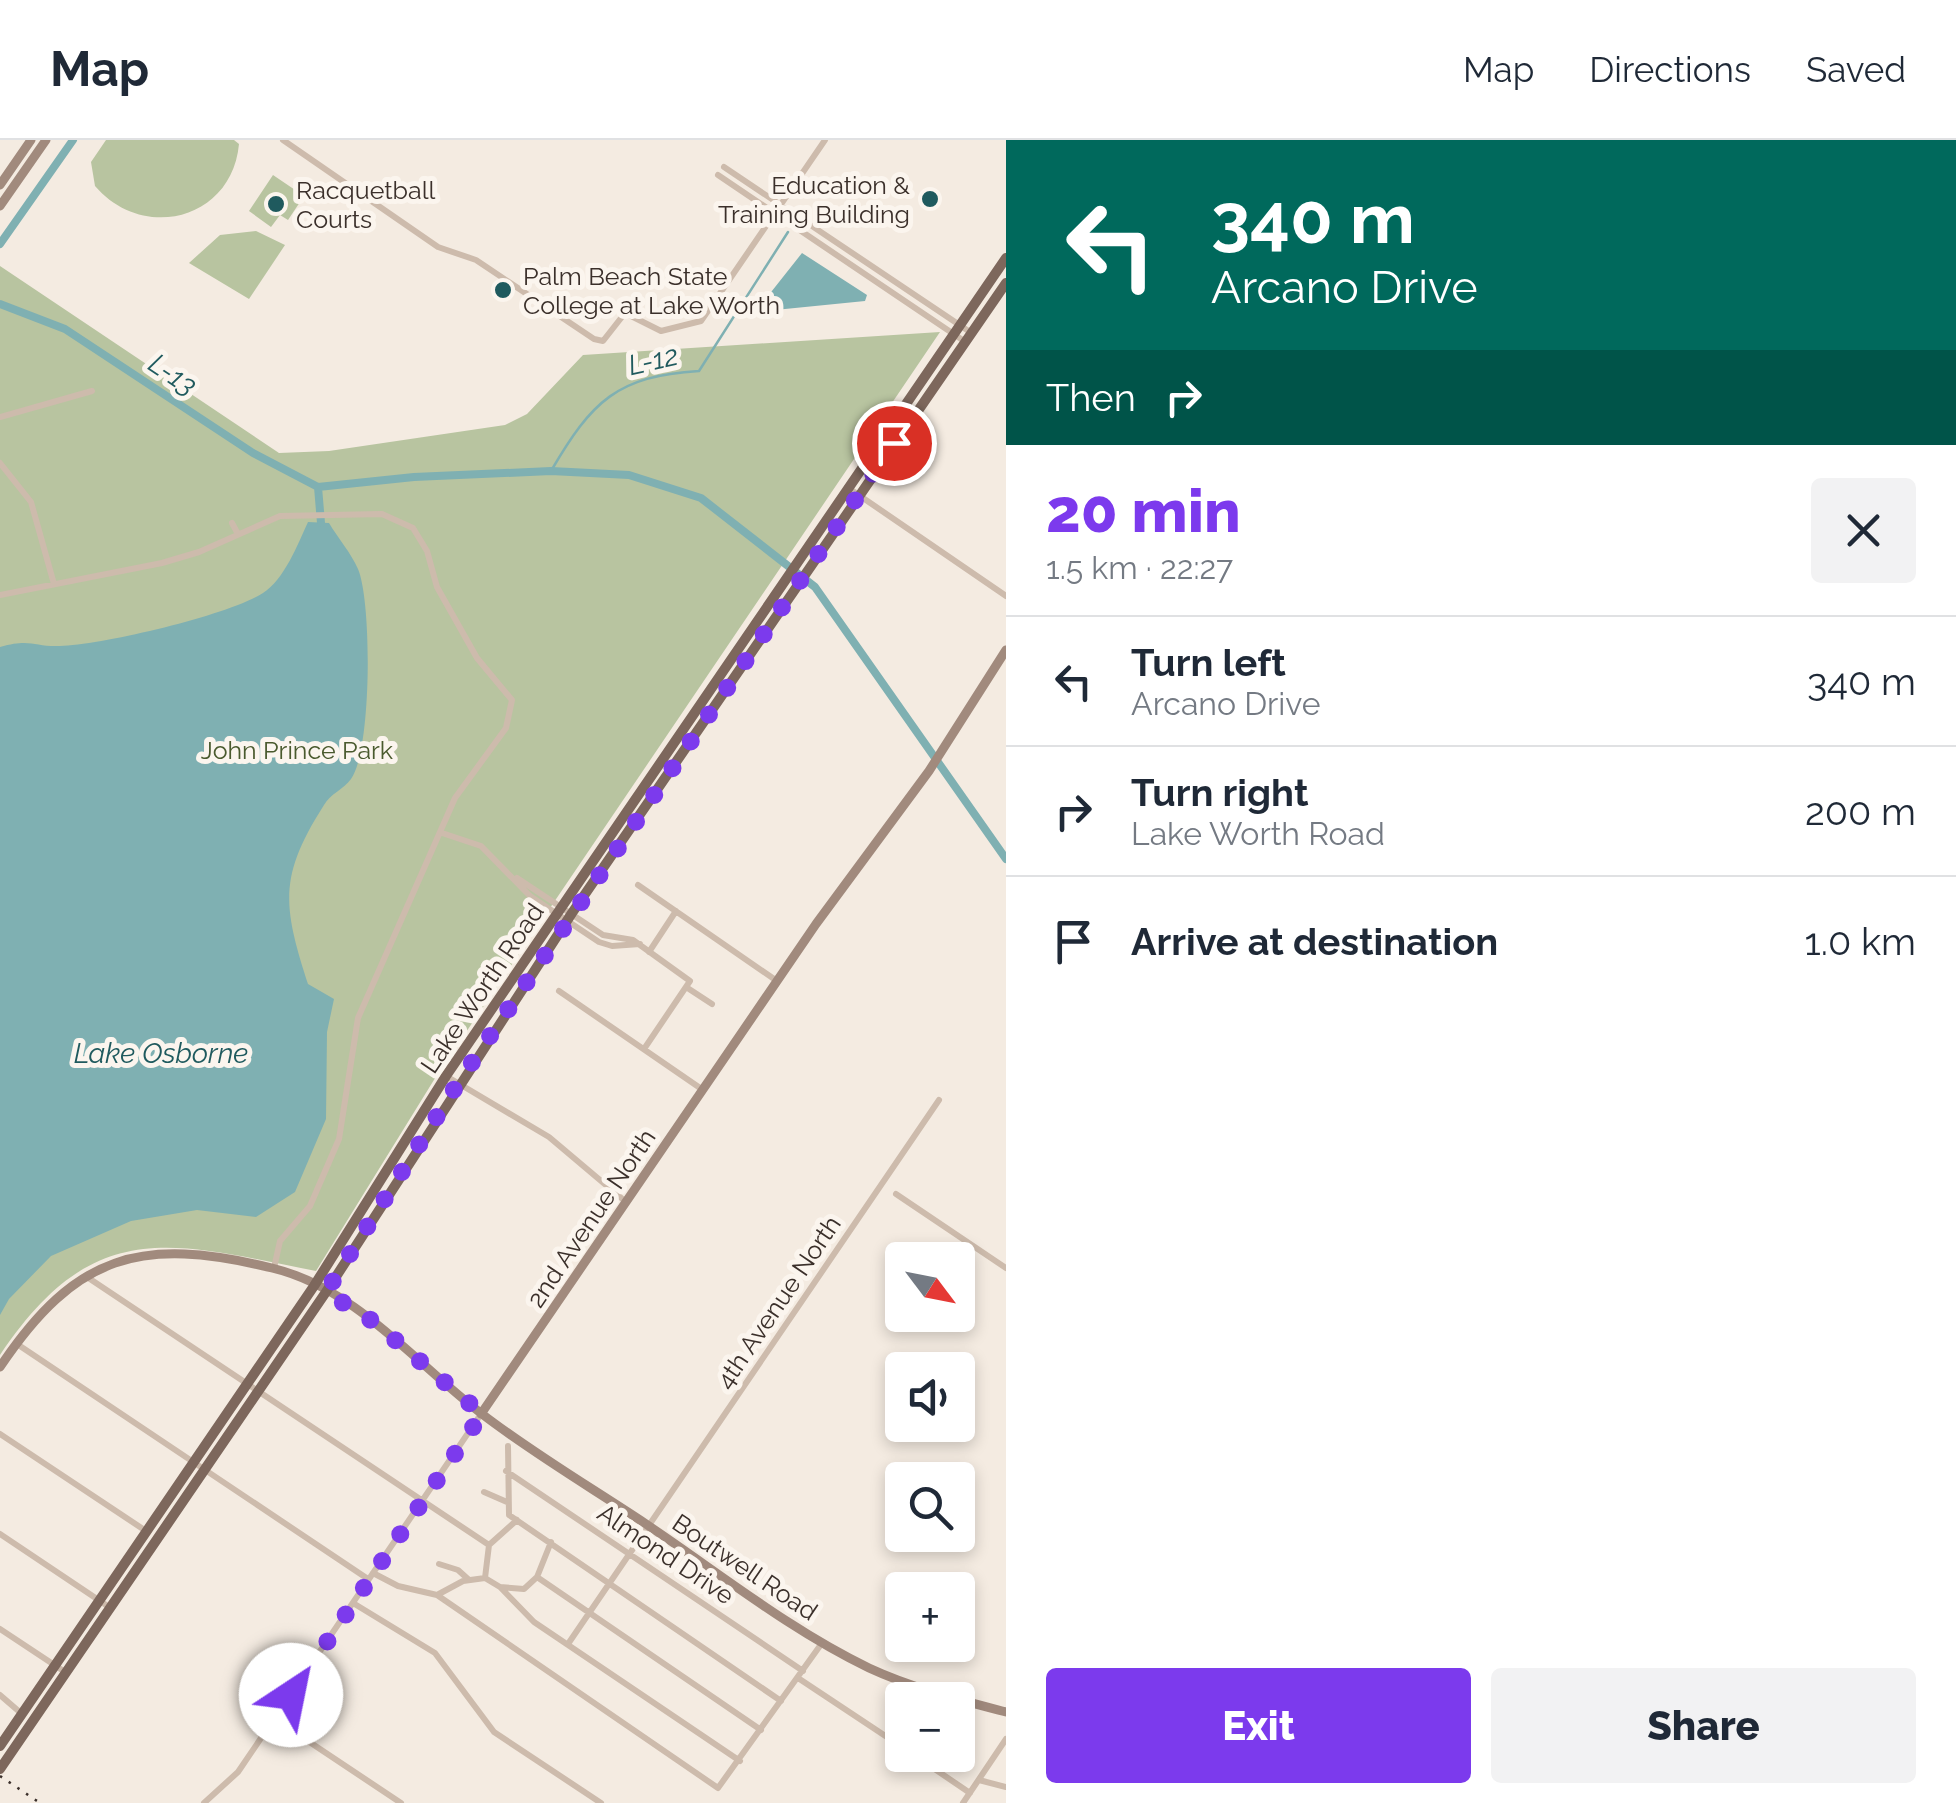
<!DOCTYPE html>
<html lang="en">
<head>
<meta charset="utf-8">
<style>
  body { margin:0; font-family:Raleway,sans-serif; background:#f2f2f3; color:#1f2937; height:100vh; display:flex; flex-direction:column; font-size:38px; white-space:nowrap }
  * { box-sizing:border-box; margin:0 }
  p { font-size:32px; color:#747a83 }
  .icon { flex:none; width:55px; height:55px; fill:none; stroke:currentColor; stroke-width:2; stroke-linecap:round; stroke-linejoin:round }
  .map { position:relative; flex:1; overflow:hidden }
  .side { display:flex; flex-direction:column; background:#fff; width:950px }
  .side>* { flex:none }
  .banner { background:#00695c; color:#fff; overflow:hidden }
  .needle { width:65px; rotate:122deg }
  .fabs { position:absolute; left:885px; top:1102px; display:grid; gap:20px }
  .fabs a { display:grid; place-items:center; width:90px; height:90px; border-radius:10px; background:#fff; box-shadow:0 5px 15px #0003; font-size:50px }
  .pin { position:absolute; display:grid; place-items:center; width:85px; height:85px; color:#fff; margin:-42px; border:5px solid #fff; border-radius:50%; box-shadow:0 2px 10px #0007 }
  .me { position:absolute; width:110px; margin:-55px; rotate:34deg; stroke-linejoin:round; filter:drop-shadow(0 0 8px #0008) }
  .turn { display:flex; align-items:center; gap:35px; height:210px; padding:0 40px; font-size:45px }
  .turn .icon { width:130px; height:130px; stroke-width:2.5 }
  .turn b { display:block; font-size:70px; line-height:85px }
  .then { display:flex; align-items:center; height:95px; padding:0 40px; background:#0003; gap:20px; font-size:38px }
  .round { display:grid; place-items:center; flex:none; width:105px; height:105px; border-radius:10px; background:#f2f2f3 }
  .overview { display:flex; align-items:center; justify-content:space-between; height:170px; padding:0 40px }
  h1 { font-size:60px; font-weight:800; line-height:75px; color:#7c3aed }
  .primary-button { display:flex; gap:20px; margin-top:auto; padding:20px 40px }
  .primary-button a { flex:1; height:115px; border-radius:10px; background:#7c3aed; color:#fff; font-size:40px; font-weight:800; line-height:115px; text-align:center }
  .primary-button a+a { background:#f2f2f3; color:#1f2937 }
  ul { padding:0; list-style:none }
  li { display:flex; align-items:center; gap:30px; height:130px; padding:0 40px; border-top:2px solid #e0e1e3 }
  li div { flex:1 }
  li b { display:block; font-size:38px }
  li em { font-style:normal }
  header { display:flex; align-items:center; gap:60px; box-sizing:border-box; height:140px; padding:0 50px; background:#fff; border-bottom:2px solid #e0e1e3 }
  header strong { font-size:48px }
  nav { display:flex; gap:55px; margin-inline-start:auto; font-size:35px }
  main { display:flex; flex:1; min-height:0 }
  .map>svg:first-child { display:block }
</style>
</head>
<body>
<header>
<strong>Map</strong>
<nav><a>Map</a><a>Directions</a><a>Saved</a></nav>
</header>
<main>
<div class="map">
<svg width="1006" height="1663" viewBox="0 0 1006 1663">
  <rect width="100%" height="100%" fill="#f4ebe1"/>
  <path fill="#b8c4a0" d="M106,0H234L239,4C232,80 143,102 95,46L91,22Z
    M273,35L304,56L288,80L280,75L271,87L249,71Z
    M256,91L285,105L249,159L189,123L220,95Z
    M0,126L279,313L329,311L505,285L527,274L583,215L940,192L437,935L316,1131C170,1102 94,1075 0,1215Z"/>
  <path fill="#7fb0b2" d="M802,113L867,155L865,161L765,171L764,161Z
    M308,382L329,383C338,398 351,413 358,429C372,462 372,610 351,639C344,649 330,654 324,665C278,737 283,766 308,844L334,859L327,892L326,979L295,1052L256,1077L197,1070L131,1081L51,1116L9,1159L0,1175V507C31,498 34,507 60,506C102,505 229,475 263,453C284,440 298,404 308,382Z"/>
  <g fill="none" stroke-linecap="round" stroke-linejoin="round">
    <path stroke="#7fb0b2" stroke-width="2.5" d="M551,331C592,261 617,236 699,231L788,92"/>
    <path stroke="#7fb0b2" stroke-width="8" d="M0,104L73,0
      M0,164L65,189L253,313L318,347L414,337L551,331L629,335L701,358L815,447L1006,719
      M318,347L321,383"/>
    <path stroke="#cdbbac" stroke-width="6" d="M283,0L438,107L476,120L594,199L603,201L625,173L661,191L701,181L825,0
      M724,27L970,192
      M718,35L964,201
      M0,277L92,251
      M0,323L31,362L54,444
      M847,347L1006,456
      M232,383L238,394
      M0,455L162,423L199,412L280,376L382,374L413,388L427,411L437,447L477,518L512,560L506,588L455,658L358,878L339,999L310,1066L280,1101L274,1128
      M442,693L481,706L530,756L599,802L612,806L640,804
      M517,738L603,795L633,800L690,841L644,909
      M638,745L777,841
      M649,812L676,771
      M686,847L712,864
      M559,851L703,950
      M446,936L549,997L626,1062
      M896,1054L1006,1128
      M87,1137L489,1405
      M17,1204L368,1439
      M0,1294L146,1391
      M508,1306L509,1375L781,1561
      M506,1331L803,1531
      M484,1352L507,1362
      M0,1394L109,1467
      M439,1424L458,1430L468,1439
      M373,1433L398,1446L437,1455L463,1441L485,1438
      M537,1437L761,1590
      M485,1438L500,1447L524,1449L537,1437L551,1402
      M485,1438L489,1405L517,1380
      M500,1447L534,1482L740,1621
      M437,1455L718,1648L822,1503
      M353,1463L435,1513L494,1592L601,1663
      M0,1489L65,1532
      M568,1504L939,960
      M798,1538L902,1607
      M0,1555L22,1574
      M275,1579L401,1663
      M914,1615L970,1653
      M979,1640L1006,1647
      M204,1663L238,1632L481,1274
      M963,1663L1006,1599"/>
    <path stroke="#a18a7d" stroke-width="9" d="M0,45L31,0
      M0,66L46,0
      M0,1227C76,1114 140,1096 272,1128C356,1148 416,1224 482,1274C534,1314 592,1348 646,1384C719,1433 790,1490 869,1528C912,1548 960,1560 1006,1572
      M481,1274L816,784L929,631L1006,510"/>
    <path stroke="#7d675c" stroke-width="10" d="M0,1606L314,1146L446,936L1006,118
      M0,1629L326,1152L572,773L1006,143"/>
    <path stroke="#3b302b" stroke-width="2.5" stroke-dasharray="2.5 8" stroke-linecap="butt" d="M0,1636L40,1663"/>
  </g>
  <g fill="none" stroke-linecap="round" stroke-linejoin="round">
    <path stroke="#7c3aed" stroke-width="18" stroke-dasharray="0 32.4" d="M291,1555L482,1274L374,1182L326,1152L458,943L894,303"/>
  </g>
  <g fill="#1f5a5e" stroke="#fbf5ee" stroke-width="4">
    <circle cx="930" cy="59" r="10"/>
    <circle cx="276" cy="64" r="10"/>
    <circle cx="503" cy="150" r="10"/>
  </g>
  <g text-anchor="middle" stroke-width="10" stroke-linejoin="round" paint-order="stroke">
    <g font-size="25" fill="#3b302b" stroke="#fbf5ee" text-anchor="start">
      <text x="910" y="54" text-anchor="end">Education &amp;<tspan x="910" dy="29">Training Building</tspan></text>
      <text x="296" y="59">Racquetball<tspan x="296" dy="29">Courts</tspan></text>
      <text x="523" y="145">Palm Beach State<tspan x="523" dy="29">College at Lake Worth</tspan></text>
    </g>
    <g font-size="25" fill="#4a5a2e" stroke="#fbf5ee">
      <text x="297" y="619">John Prince Park</text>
    </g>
    <g font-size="25" fill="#3b302b" stroke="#fbf5ee">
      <text transform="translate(482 848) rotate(-56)" y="9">Lake Worth Road</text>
      <text transform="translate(591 1078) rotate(-56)" y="9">2nd Avenue North</text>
      <text transform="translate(778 1162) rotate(-56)" y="9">4th Avenue North</text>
      <text transform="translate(666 1414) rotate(34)" y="9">Almond Drive</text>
      <text transform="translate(745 1427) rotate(34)" y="9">Boutwell Road</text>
    </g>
    <g font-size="28" font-style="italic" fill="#1f5a5e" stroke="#fbf5ee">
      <text transform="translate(653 220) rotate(-13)" y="10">L-12</text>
      <text transform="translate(173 234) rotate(34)" y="10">L-13</text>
      <text x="161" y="923">Lake Osborne</text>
    </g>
  </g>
</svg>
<div class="fabs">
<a><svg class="needle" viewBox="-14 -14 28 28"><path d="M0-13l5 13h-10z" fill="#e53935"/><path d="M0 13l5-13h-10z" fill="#747a83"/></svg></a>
<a><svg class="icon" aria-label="sound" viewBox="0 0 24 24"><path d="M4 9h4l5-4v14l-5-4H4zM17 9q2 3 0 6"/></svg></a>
<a><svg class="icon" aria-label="search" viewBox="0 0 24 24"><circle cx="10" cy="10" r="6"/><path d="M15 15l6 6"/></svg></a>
<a>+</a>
<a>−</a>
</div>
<div class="pin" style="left:894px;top:303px;background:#d93025"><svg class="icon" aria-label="arrive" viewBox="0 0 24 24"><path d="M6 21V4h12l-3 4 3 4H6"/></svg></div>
<svg class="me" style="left:291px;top:1555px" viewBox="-20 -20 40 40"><circle r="19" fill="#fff"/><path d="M0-13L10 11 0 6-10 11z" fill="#7c3aed"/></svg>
</div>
<section class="side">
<div class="banner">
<div class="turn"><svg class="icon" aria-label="left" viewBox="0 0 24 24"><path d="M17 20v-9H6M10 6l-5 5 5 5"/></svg><div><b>340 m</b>Arcano Drive</div></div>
<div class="then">Then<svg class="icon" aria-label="right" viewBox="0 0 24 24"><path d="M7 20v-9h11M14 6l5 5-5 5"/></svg></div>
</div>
<div class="overview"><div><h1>20 min</h1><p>1.5 km · 22:27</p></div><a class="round"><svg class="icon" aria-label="close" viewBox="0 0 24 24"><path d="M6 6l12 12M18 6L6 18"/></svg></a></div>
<ul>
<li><svg class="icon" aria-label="left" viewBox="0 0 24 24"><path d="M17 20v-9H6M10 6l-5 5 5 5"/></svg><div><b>Turn left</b><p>Arcano Drive</p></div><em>340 m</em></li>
<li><svg class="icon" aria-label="right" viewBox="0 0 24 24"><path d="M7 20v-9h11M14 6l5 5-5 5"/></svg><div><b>Turn right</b><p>Lake Worth Road</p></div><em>200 m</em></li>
<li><svg class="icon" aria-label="arrive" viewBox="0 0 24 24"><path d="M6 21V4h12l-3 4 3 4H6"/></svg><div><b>Arrive at destination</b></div><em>1.0 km</em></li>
</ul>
<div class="primary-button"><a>Exit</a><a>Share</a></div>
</section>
</main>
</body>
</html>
